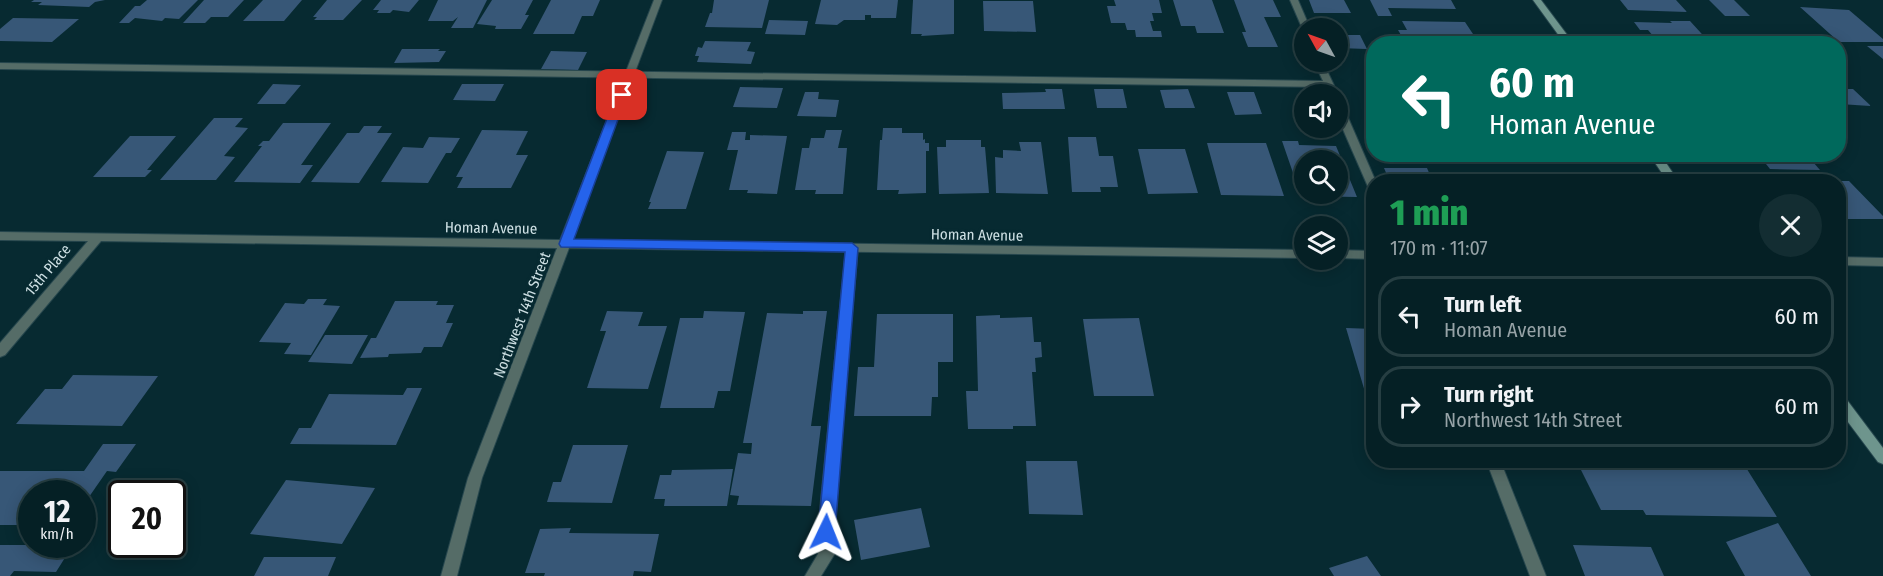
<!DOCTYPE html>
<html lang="en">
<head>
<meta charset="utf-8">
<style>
  body { margin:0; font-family:"Fira Sans Condensed",sans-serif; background:#132d32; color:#f1f3f6; height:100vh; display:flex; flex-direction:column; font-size:22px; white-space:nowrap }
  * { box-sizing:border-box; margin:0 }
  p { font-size:20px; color:#97a3a7 }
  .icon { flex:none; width:33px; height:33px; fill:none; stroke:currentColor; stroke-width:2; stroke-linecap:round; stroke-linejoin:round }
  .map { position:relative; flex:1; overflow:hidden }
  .details { position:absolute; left:1366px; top:174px; width:480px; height:294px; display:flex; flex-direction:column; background:#052025; border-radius:24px; box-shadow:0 3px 15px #0003,0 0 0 2px #263e42 }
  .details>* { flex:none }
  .top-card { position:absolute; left:1366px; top:36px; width:480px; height:126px; border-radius:24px; box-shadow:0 3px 15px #0003,0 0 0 2px #263e42; background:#00695c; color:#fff; overflow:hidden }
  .needle { width:39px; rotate:310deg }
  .tools { position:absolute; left:1294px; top:18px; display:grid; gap:12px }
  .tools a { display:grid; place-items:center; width:54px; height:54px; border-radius:50%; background:#052025; box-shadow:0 3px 15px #0003,0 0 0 2px #263e42; font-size:30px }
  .speed { position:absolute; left:18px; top:480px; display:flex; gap:12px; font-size:30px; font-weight:700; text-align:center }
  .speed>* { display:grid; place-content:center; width:78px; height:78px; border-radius:50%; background:#052025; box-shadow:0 3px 15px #0003,0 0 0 2px #263e42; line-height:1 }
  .speed small { font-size:15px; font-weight:400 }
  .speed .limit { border:3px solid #111; border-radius:9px; background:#fff; color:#111 }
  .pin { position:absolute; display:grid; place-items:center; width:51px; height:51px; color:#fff; margin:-26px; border-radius:12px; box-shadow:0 3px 9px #0006 }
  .me { position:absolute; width:66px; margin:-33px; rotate:2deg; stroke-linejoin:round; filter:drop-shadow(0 0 4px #0008) }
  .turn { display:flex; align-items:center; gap:21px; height:126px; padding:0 24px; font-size:27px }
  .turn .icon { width:78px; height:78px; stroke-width:2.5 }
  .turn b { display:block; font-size:42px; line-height:51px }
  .round { display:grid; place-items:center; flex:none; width:63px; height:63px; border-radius:32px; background:#132d32 }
  .summary { display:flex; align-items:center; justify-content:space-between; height:102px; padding:0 24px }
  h1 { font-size:36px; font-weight:800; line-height:45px; color:#1e9e55 }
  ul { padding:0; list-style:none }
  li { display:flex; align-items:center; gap:18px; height:81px; margin:0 12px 9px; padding:0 12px; border:3px solid #263e42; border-radius:24px }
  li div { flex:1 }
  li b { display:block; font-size:22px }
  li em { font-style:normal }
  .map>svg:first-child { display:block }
</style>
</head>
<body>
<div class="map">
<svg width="1883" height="576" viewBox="0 0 1883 576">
  <rect width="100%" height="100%" fill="#072a31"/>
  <path fill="#375777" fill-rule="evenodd" d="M34,0H105L95,2L89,7L38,5L42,2H31Z
    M147,0H198L179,19L165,18L162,21L135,18L129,23H119L135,6H140Z
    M204,0H244L228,17H211L205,23H183Z
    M263,0H302L284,21H243Z
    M327,0H362L343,20H314L317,17H313Z
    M381,0H419L409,12L393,10L390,13H377L379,10H373Z
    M438,0H487L473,28H451L458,17L453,21H428Z
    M492,0H533L525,15H529L521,29H495L496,26L477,24Z
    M551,0H600L593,16H582L574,34H533Z
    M714,0H769L762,28L705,27L710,13H712Z
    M821,0H898L896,18H871V15H865V20H844L837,25L815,24Z
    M913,0H954V34L921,36L922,34H911Z
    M1114,0H1159L1162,13H1152L1154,21H1150L1153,31H1161L1162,37H1136L1135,30H1127L1125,23H1111L1107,6H1116Z
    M1173,0H1212L1224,33H1197L1195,26H1181Z
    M1234,0H1273L1281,17H1264L1278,47H1248L1242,32H1246Z
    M1309,0H1344L1351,13H1314Z
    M1370,0H1451L1456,9L1388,8L1392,16H1378Z
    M1620,0H1676L1687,12L1628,10Z
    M1709,0H1734L1750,16H1725Z
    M983,1H1033L1036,32L984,31Z
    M1800,7L1849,10L1883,39V42H1839Z
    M13,18L79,19L52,42L0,41V29Z
    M769,20L808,21L805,35L765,34Z
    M1402,21L1465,22L1479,43L1405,42L1398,30H1407Z
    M1670,21H1690L1711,44H1652L1647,37H1654L1648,30H1640L1634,22L1672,23Z
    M1338,35H1360L1367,49L1338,48Z
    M705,41L751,42L747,51L755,52L751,64L697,62L699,56H695L698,47L702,48Z
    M1867,46H1883V59Z
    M402,49H440L438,51H446L439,62L394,63Z
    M551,51L587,52L578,70L541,69Z
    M273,84L301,85L285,104H257Z
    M462,84H504L495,101L453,100Z
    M740,87L783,88L777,108L733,107Z
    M1045,89H1062L1065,109H1003L1002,93L1046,92Z
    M1094,89H1123L1127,108H1097Z
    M1188,89L1195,108H1165L1160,90Z
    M1839,89H1853L1871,106L1839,104Z
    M805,92H819L818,99L839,100L836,117L797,116Z
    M1227,92H1254L1262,114L1235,115Z
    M214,118H243L235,127L248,128L224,156L235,157L216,180H160Z
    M283,123H331L301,165H313L300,183L234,182L262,146H258L263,141H269Z
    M364,126H382L377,133H392L359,183L311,182L347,133H359Z
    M883,128H902V133H923V140L925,139V143H929V151H926V193L898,194L899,190H877L880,140H882Z
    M482,130L528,131L516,155H528L511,188H457L463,177H456Z
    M826,130H842L838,148H847L843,194H815L816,190H795L802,148H809L811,138H824Z
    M732,132H746L745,140H750V135L787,136L777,194L747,193L748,190H729L738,150H727Z
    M130,136H176L147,170H152L145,177H93Z
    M429,137L460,138L451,153H446L428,183L381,182L403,147L423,148Z
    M1068,137H1096L1099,156H1113L1118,187H1100L1101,192H1072Z
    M946,140H981V147H985L989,193L939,194L937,147H946Z
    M1282,141H1298L1299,145L1336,146L1357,197L1301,196ZM1305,160H1338V194H1305Z
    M1019,142H1041L1048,194L996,193L995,157L1003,158V150L1021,151Z
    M1207,143H1266L1284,196L1221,195Z
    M1138,149H1185L1198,193L1148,194Z
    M667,151L704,152L686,209H648L651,202H649Z
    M1487,154H1547L1550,160L1490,159Z
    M1758,154H1806L1820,170L1770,169Z
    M1384,168H1427L1433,182H1390Z
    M1486,172H1542L1550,173L1554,178H1560L1562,182H1481L1477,175H1488Z
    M1839,181H1849L1883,216V219H1839Z
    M308,299H327L323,305L340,306L311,355L284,354L291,343L259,342L285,303L304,304Z
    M395,301H438L436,305H454L446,323H453L442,347H424L421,353L389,354L388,357L360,358L371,338H376Z
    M607,311L643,312L638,326H667L648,389L587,388L606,331H600Z
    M704,311L745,312L730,391H718L714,408H660L680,318H703Z
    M803,311H827L811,426H821L811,506L737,505L739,496L730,495L738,453L751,454L752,443H743L767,313L803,314Z
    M877,314H953V362H938V397H932L931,416H854L858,367H874Z
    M1000,315V318L1032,317L1034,342H1041L1042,357L1035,358L1036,372H1032L1036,426H1013V429H968L966,391H978L976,316Z
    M1139,318L1154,396H1094L1083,319Z
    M1346,328L1374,329V392H1365Z
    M325,335H368L352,364L308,362Z
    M73,375L158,376L122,426L16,424L45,389H62Z
    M407,388H422L396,445L290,444L299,428H311L329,394L403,395Z
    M103,444H136L116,472L107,471L82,507V494H32V525H0V471H84Z
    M573,445H628L612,503L547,502L553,482H561Z
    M1576,460H1725L1729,465L1745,466L1777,517L1646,515L1643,510H1601Z
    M1026,461H1077L1083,515L1029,514Z
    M733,469L727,506H664L665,499H654L660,475H671L672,470Z
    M286,480L375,488L342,544L250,534Z
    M921,508L930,547L861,560L854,520Z
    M1778,523L1811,576H1745L1726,542Z
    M571,528L569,533L659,534L651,572L634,571L633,576H544L545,573H525L540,529Z
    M0,545H73L56,572L14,571L10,576H0Z
    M1573,545L1651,547L1664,576H1585Z
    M1367,556L1381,576H1334L1329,568Z
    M264,557H336L328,576H254Z"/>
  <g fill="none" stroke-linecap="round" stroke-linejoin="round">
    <defs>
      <path id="lane" d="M1290,0H1298L1310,28L1303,30Z
        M1314,62H1323L1338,94H1328L1325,87L0,69V63L1323,81Z
        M1338,103L1343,106L1376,182H1374V192L1369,189L1338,118Z
        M852,244L858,248L834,509V555L821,576H805L818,554L820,509L846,248Z
        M1486,460H1500L1546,576H1530Z"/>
      <path id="street" d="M654,0H662L572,240L1305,250V258L569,248L482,478L457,576H441L468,478L557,248L101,241L5,355L0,357V343L88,241L0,240V232L560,240Z
        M1338,250L1374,251V259L1338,258Z
        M1839,257L1883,258V266L1839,265Z"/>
      <path id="secondary" d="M1533,0H1541L1574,44H1565Z
        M1649,154H1660L1679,182H1668Z
        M1839,395L1844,396L1883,448V464L1878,462L1839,410Z"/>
    </defs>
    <use href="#lane" stroke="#27474e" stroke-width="2"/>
    <use href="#street" stroke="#27474e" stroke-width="2"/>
    <use href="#secondary" stroke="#27474e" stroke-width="2"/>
    <use href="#lane" fill="#556c67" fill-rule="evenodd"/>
    <use href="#street" fill="#556c67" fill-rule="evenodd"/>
    <use href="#secondary" fill="#6e958d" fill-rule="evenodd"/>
  </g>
  <path fill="#2563eb" stroke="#184099" stroke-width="1.5" d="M622,92L627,95L574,239L852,243L858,248L835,532L832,537L826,539L821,537L818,532L845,252L561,247L559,244L616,95Z"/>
  <g text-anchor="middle" stroke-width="6" stroke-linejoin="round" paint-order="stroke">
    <g font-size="15" fill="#cee0e4" stroke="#072a31">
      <text transform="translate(491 228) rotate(1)" y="5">Homan Avenue</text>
      <text transform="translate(977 235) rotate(1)" y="5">Homan Avenue</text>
      <text transform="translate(48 270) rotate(-50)" y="5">15th Place</text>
      <text transform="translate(522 315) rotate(-69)" y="5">Northwest 14th Street</text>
    </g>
  </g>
</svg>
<div class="tools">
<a><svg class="needle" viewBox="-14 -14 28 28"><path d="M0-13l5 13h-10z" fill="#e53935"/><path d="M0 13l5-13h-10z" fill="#97a3a7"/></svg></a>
<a><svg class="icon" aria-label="sound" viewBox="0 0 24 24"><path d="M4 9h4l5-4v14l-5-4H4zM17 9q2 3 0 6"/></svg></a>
<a><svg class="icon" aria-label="search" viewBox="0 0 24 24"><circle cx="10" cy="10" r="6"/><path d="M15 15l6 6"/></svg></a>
<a><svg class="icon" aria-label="layers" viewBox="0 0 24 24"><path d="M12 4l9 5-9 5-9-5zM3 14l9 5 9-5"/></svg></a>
</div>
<div class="speed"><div>12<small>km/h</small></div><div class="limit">20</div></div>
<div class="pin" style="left:622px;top:95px;background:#d93025"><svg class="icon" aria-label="arrive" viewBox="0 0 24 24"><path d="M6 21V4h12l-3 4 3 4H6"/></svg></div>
<svg class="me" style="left:826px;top:532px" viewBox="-20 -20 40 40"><path d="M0-17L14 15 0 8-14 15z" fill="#2563eb" stroke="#fff" stroke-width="4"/></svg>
<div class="top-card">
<div class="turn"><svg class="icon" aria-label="left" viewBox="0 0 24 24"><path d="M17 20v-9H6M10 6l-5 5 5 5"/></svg><div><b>60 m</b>Homan Avenue</div></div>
</div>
<section class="details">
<div class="summary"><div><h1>1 min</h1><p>170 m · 11:07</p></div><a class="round"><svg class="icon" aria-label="close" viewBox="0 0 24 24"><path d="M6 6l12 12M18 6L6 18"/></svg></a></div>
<ul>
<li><svg class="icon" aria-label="left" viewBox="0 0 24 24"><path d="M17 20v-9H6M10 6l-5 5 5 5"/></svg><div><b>Turn left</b><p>Homan Avenue</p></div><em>60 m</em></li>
<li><svg class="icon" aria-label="right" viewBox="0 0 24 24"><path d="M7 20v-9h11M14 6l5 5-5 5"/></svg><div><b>Turn right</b><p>Northwest 14th Street</p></div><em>60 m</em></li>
</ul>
</section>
</div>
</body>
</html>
